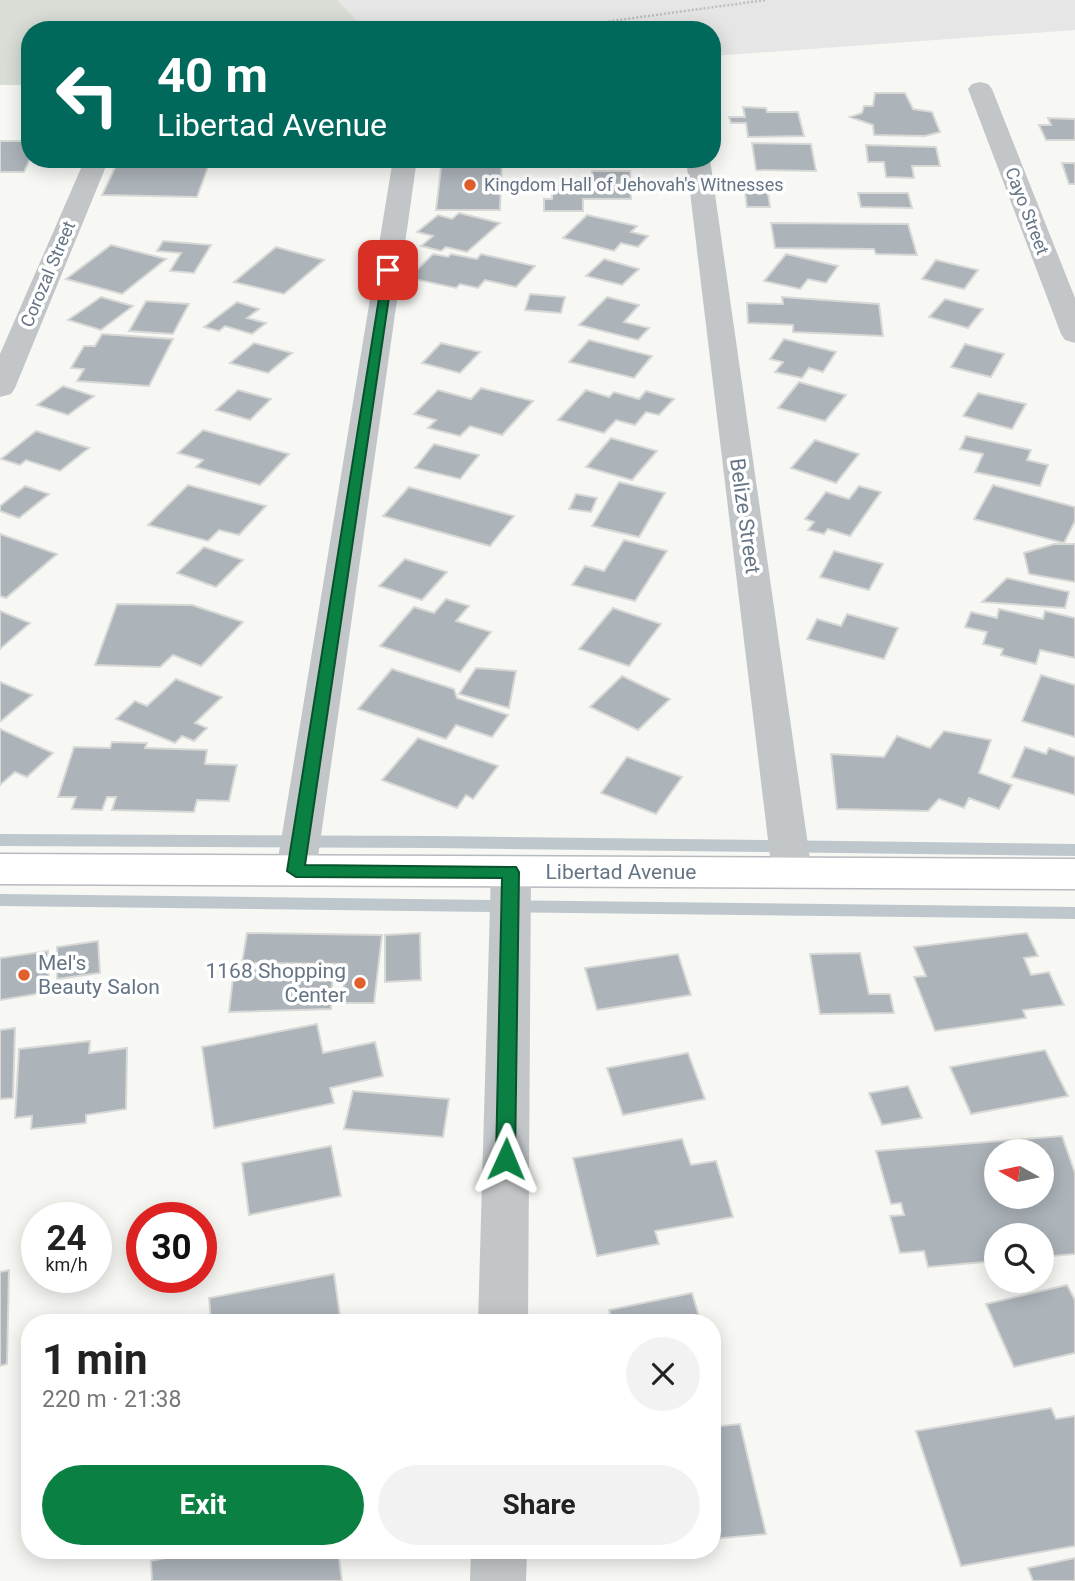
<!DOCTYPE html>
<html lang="en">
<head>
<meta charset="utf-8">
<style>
  body { margin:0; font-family:Roboto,sans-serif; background:#f2f2f2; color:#222; height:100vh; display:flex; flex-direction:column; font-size:26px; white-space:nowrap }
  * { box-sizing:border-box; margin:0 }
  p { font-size:23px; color:#767676 }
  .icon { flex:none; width:38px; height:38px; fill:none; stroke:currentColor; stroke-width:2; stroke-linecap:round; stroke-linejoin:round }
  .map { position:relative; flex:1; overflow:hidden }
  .sheet { position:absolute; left:21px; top:1314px; width:700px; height:245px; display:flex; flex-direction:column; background:#fff; border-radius:28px; box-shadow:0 4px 18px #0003 }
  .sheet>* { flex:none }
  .hud { position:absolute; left:21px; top:21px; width:700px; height:147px; border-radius:28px; box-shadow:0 4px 18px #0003; background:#00695c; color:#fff; overflow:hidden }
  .needle { width:46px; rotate:279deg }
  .controls { position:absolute; left:984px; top:1139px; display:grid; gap:14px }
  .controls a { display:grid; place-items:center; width:70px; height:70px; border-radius:50%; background:#fff; box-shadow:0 4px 18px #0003; font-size:35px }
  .speed { position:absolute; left:21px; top:1202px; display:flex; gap:14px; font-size:35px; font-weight:700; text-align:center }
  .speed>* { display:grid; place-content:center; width:91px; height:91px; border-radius:50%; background:#fff; box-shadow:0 4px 18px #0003; line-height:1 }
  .speed small { font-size:18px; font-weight:400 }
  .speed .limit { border:10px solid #d22; background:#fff; color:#111 }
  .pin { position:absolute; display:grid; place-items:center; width:60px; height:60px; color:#fff; margin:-30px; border-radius:14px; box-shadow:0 4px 10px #0006 }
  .me { position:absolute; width:77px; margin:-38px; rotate:1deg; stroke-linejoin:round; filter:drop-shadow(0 0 5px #0008) }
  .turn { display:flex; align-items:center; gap:24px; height:147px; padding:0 21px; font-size:32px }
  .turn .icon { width:91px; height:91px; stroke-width:2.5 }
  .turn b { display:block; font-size:49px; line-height:60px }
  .round { display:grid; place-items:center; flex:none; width:74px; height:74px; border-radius:37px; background:#f2f2f2 }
  .head { display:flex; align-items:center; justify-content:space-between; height:119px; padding:0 21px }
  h1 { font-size:42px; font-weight:700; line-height:52px }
  .primary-button { display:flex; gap:14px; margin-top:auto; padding:14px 21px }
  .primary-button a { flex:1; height:80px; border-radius:42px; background:#0b8043; color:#fff; font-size:28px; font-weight:700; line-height:80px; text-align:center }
  .primary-button a+a { background:#f2f2f2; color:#222 }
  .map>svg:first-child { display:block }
</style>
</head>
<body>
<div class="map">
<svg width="1075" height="1581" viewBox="0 0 1075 1581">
  <rect width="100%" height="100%" fill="#f7f7f4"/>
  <path fill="#e5e6e5" d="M337,0H1075V30L712,56V30H366Z"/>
  <path fill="#d8ded5" d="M0,0H337L366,30H30V85H0Z"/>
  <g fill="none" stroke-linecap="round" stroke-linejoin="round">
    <path fill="#bdc7cc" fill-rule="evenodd" d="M0,834L435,836L1075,844V856L435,848L0,846Z
      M0,894L1075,907V919L0,906Z"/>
  </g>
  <path fill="#acb3b9" stroke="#d8d9d6" stroke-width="2" fill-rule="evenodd" d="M875,93H905L913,109L932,112L940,132L925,136L874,135L873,125L850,117L862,113L864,106H873Z
    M743,107L766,108L767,112H798L804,136L748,137L746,123H731L729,117H745Z
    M1048,118L1075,119V140H1046L1039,125H1051Z
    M0,141H30V159L24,172H0Z
    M752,143L811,144L816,171L756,170Z
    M866,145L936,147L940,166H912L914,178L886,177L884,162H868Z
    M119,159H194L191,166L208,167L197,197L102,195Z
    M442,159H502L500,210H436Z
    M1062,163H1075V184H1069Z
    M592,171H630L631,199H583V211H544V199H552L553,184H592Z
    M744,185H767L770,207H747Z
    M858,193H908L912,208L861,207Z
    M459,213L500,223L467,252L446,247L441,251L421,246L433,236L417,232L438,215L452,219Z
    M587,215L637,226L631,232L648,236L638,247L621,243L614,251L563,238Z
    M771,223L908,224L917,255L876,254L874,249L775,248Z
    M163,241L211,245L194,273L170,271L181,253L157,251Z
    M111,245L166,259L122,294L66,279Z
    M276,247L324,260L284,294L234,282Z
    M433,254L448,257L451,254L477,259L481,254L535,266L516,287L485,280L478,288L460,284L456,288L409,278Z
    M786,254L838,266L826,283L808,279L800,289L764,281Z
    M604,259L639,269L622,285L586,276Z
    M936,260L978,270L964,289L922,279Z
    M530,294L565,297L561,313L525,310Z
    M101,297L133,306L101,330L68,320Z
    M607,297L639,305L624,322L649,328L638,340L579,325Z
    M782,297L879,304L883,336L793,332V325L748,323L747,303L783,304Z
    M945,299L983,309L968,328L929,317Z
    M146,301L189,304L173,334L129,331Z
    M237,302L259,309L247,318L266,323L252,334L225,326L219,331L204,327Z
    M102,334L173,339L149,386L77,381L84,369L71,368L84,346H95Z
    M784,339L836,352L823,372L809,368L802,378L775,372L783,362L770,359Z
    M589,340L652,356L634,378L569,362Z
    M254,343L292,353L268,373L230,363Z
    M441,343L480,352L460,373L422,363Z
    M965,344L1004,354L991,377L951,367Z
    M799,382L846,395L825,421L778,408Z
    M63,386L94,396L68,415L37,405Z
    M481,388L533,401L502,435L470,426L460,436L428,428L436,420L414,414L438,390L471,399Z
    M238,390L271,399L250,420L216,410Z
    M586,390L609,397L614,392L639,399L646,391L674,399L659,415L646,412L635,425L616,420L604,433L558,420Z
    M978,393L1026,404L1012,429L963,416Z
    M203,430L289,454L260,485L196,467L203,460L178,453Z
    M36,431L89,448L60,471L26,460L20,465L1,459Z
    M966,436L1031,450L1027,460L1048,465L1040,486L975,472L983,454L960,449Z
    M611,438L657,451L632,480L586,467Z
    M815,440L859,454L836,483L791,468Z
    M434,444L479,455L460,479L415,468Z
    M619,482L665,493L639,537L592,526Z
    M188,485L266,506L239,535L219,530L208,541L148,525Z
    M993,485L1075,507V521L1064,543L974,519Z
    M25,486L49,494L19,518L0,511V506Z
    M859,486L881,492L850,536L828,529L824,534L808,530L814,522L805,519L826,492L849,499Z
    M409,487L514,516L490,546L383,516Z
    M576,494L597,498L591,512L569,509Z
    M0,534L57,554L6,598L0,596Z
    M624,540L667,551L635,601L572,585L585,566L604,571Z
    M1054,544H1075V582L1029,574L1024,553Z
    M204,547L243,560L216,587L177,573Z
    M834,551L883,564L869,590L820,577Z
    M405,559L447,572L422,600L379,586Z
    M1007,578L1069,592L1065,608L982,602Z
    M446,599L469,606L456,621L491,632L460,672L380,646L414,607L434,613Z
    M117,604L192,605L243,622L201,666L173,655L160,667L95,665Z
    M613,608L661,624L629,666L579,649Z
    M999,609L1043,619L1045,611L1075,618V658L1040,650L1036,664L1001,655L1003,649L983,644L987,632L965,627L971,612L997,618Z
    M0,611L30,623L0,649Z
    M847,614L898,628L884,659L807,639L817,619L841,626Z
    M476,668L516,671L509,708L459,694Z
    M392,669L454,689L457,698L508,715L492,737L456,725L446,739L358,709Z
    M1041,675L1075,685V737L1022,721Z
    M622,676L670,699L638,730L590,707Z
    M176,679L222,697L195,723L207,728L194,741L182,736L175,743L116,719L135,701L147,706Z
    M0,682L32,695L1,721H0Z
    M0,729L53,753L27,777L15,772L0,785Z
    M944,731L991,740L979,773L1012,785L999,809L969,798L964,808L939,799L928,811L837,809L831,754L884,757L897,736L930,748Z
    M418,738L498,766L473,799L466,795L457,808L382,780Z
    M112,742L147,743L145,748L207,750L205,764L237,765L229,801L197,800L194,812L112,810L116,797H107L102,810L72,809L76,797H58L74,747L110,748Z
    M1025,747L1046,754L1049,748L1075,757V795L1012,777Z
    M627,757L682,777L656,814L601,793Z
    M247,933L382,935L374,1003H342L346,964L242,963Z
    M420,933L421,980L385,982V935Z
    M1027,933L1038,956L1024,958L1031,975L1049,972L1064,1005L1023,1010L1026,1018L935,1031L914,977L926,976L914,947Z
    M98,941L100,973L57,979V947Z
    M48,951L49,992L0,1000V958Z
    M860,953L869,994H890L894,1013L820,1014L810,954Z
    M678,954L691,995L597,1010L585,968Z
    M333,968L331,1009L229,1012L234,970Z
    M317,1024L323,1053L375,1042L383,1076L330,1088L334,1103L214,1128L202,1047Z
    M15,1028L13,1098L0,1099V1030Z
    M90,1041L89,1053L127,1048L126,1109L86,1115V1123L31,1129L32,1116L15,1118L19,1049Z
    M1045,1050L1068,1096L971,1114L950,1067Z
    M688,1053L705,1099L623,1115L607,1068Z
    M908,1086L922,1118L882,1125L869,1093Z
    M353,1091L449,1099L443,1137L344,1129Z
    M1062,1136L1075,1173V1254L1041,1257V1236H996V1261L928,1267L924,1251L900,1253L890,1216L904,1215L901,1203L891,1204L876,1151ZM996,1152H1041V1197H996Z
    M682,1139L691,1165L716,1161L733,1217L655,1231L659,1244L597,1256L573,1158Z
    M331,1146L341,1196L249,1215L242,1163Z
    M9,1270L7,1364L0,1366V1272Z
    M334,1274L341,1323H211L209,1298Z
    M1067,1285L1075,1300V1353L1014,1367L986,1304Z
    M692,1293L701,1323H613L609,1310Z
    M1051,1408L1056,1419L1075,1416V1546L961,1566L916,1431Z
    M740,1424L766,1534L712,1539V1427Z
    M204,1550H289L290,1557L322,1550H338L342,1581H152L151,1561Z
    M1075,1558V1581H1033L1028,1568Z"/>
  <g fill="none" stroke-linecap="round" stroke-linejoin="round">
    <defs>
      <path id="secondary" d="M0,854L1075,859V889L0,884Z"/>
    </defs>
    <use href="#secondary" stroke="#b6bbc0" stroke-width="3"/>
    <path stroke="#bcbec1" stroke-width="2.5" stroke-dasharray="2 2" stroke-linecap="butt" d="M545,30L766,0"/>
    <path fill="#c2c6c9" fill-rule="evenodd" d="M980,82L988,84L992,89L1075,298V343L1065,340L1061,334L968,89L972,84Z
      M85,159H109L15,388L11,394L0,397V354Z
      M393,159H417L316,871L310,881L296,886L282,881L276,871Z
      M686,159H710L812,873L806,883L792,888L778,883L772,873Z
      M511,857L525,862L531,872L528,1323H478L491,872L497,862Z
      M471,1550H527L526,1581H470Z"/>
    <use href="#secondary" fill="#fff" fill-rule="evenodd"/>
  </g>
  <path fill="#0b8043" stroke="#07532c" stroke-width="2" d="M384,267L393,270L305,865L516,867L519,872L515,1159L512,1165L506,1167L499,1165L496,1159L502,878L296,877L287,871Z"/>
  <g fill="#e15f2a" stroke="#fff" stroke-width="2.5">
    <circle cx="470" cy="185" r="7"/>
    <circle cx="24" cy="975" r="7"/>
    <circle cx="360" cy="983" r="7"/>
  </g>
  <g text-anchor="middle" stroke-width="7" stroke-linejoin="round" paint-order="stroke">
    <g font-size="18" fill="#667585" stroke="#fff" text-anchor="start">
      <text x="484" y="191">Kingdom Hall of Jehovah's Witnesses</text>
    </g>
    <g font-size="18" fill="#667585" stroke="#fff">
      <text transform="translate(1027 211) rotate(69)" y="6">Cayo Street</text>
      <text transform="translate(48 274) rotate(-67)" y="6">Corozal Street</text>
    </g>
    <g font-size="21" fill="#667585" stroke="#fff">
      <text transform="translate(745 516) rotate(82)" y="7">Belize Street</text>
      <text x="621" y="879">Libertad Avenue</text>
    </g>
    <g font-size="21" fill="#667585" stroke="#fff" text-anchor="start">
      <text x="38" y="970">Mel's<tspan x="38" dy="24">Beauty Salon</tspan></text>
      <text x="346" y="978" text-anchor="end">1168 Shopping<tspan x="346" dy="24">Center</tspan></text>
    </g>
  </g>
</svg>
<div class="controls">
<a><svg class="needle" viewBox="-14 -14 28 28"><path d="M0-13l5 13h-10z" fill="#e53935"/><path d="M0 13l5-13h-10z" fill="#767676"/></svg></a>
<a><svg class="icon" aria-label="search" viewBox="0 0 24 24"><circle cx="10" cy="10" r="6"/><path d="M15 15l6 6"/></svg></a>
</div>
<div class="speed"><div>24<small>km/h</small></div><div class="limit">30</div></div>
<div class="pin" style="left:388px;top:270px;background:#d93025"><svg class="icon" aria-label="arrive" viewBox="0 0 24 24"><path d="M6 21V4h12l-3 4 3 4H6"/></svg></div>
<svg class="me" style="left:506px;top:1159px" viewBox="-20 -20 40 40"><path d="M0-17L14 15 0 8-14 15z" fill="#0b8043" stroke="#fff" stroke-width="4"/></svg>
<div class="hud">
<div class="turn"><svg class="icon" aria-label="left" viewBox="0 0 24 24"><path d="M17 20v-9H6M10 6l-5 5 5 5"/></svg><div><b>40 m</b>Libertad Avenue</div></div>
</div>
<section class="sheet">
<div class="head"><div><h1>1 min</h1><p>220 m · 21:38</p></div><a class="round"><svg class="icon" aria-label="close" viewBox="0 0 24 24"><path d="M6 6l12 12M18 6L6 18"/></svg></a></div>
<div class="primary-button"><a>Exit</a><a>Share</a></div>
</section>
</div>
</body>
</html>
